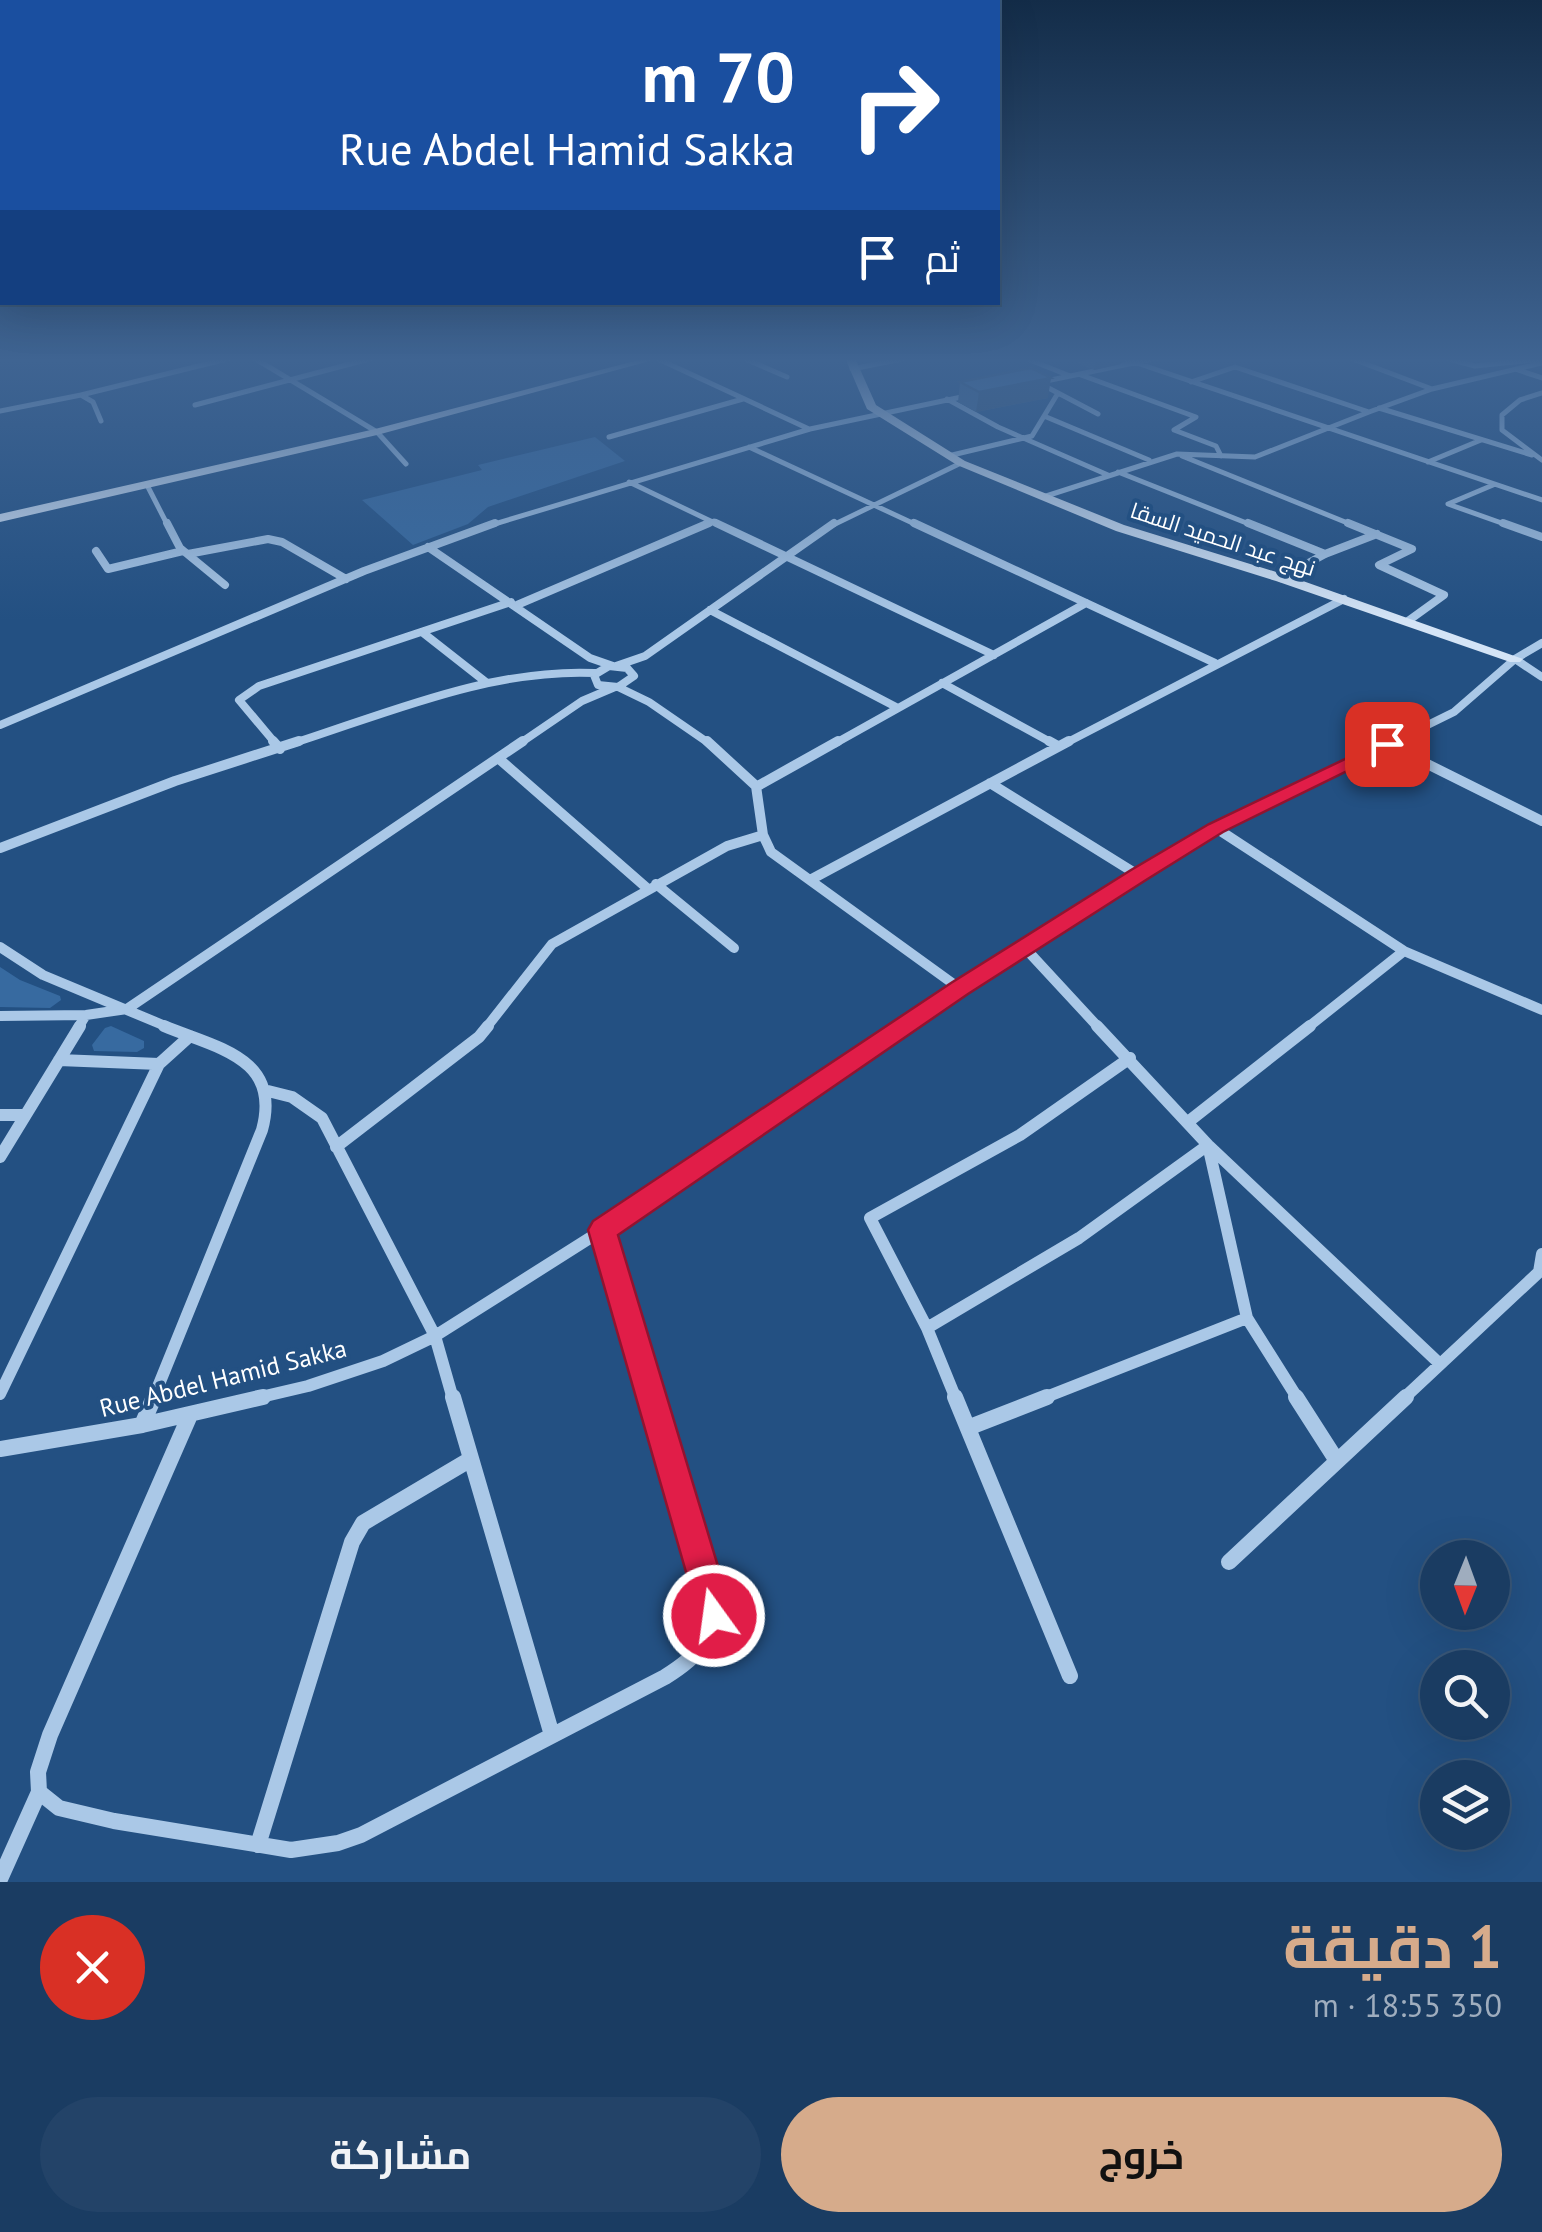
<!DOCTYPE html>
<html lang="ar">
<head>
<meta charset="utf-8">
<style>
  body { margin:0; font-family:"PT Sans",Cairo,sans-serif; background:#234368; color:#f1f3f6; direction:rtl; height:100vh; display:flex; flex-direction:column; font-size:38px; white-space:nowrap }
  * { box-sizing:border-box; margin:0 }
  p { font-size:32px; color:#9fadbe }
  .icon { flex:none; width:55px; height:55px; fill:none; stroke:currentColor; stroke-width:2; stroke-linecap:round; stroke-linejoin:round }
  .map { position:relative; height:1882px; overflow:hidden; direction:ltr }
  .sheet { display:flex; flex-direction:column; background:#1a3c62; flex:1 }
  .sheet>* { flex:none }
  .banner { position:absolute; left:0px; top:0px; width:1000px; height:305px; box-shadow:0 10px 40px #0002,0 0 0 2px #385677; direction:rtl; background:#1a4fa0; color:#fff; overflow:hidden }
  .needle { width:65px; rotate:181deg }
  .tools { position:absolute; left:1420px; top:1540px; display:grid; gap:20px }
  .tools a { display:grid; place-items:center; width:90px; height:90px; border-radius:50%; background:#1a3c62; box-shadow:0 10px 40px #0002,0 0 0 2px #385677; font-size:50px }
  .pin { position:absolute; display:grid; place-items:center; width:85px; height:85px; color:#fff; margin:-42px; border-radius:20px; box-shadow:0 5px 15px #0006 }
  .me { position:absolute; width:110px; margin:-55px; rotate:346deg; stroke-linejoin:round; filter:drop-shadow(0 0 8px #0008) }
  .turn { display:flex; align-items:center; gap:35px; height:210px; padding:0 40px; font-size:45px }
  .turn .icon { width:130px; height:130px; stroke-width:2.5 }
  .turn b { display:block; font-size:70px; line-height:85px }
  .then { display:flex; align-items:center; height:95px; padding:0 40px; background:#0003; gap:20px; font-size:38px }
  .round { display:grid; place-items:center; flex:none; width:105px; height:105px; border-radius:52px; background:#234368 }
  .overview { display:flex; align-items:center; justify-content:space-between; height:170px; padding:0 40px }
  h1 { font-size:60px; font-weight:700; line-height:75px; color:#d6ab8b }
  .primary-button { display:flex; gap:20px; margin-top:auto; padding:20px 40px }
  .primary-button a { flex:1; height:115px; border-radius:60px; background:#d6ab8b; color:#111; font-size:40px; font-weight:700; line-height:115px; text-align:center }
  .primary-button a+a { background:#234368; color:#f1f3f6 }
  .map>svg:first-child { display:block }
</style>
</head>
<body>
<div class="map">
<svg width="1542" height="1882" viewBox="0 0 1542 1882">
  <rect width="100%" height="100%" fill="#235082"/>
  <path fill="#376aa0" d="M595,437L625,461L488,507L468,524L413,545L362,500L482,470L478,465Z
    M0,967L20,980L60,996L61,1000L50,1008L0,1007Z
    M111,1026L144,1041V1048L137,1052L94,1051L92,1045L105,1028Z"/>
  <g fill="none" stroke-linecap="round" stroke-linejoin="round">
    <path stroke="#aac8e7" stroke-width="5" d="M254,358L377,432L406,464
      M656,358L809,429
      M743,358L787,377
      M1025,358L1070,376
      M1122,358L1542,500
      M1350,358L1432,389
      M1445,358L1475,366L1542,359
      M852,369L907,358
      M1518,370L1542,378
      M1081,375L1196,417L1174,430L1216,446L1221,456
      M1041,382L1158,358
      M1039,383L1098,414
      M1542,393L1520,400L1502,415V430L1542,460
      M947,399L998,427L1108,475
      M195,405L373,358
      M1379,408L1532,455
      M0,411L81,395
      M1369,412L1432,389L1542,363
      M1044,416L1149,460
      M101,421L93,402L81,395L231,358
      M609,437L743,399
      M749,447L919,526
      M948,456L1032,436L1058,393
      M1182,456L1355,526
      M1428,462L1481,440
      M1118,472L1254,526
      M629,482L721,526
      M147,485L168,526
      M1493,485L1448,504L1510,526
      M1043,497L1177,454L1255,457L1369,412L1235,367L1191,382
      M488,526L810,429L971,395
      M703,526L714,521
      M831,526L961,463"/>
    <path stroke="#aac8e7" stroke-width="8" d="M167,523L180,548L225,585
      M716,523L994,655
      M914,523L1215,663
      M1248,523L1325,554
      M1348,523L1412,549L1379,565L1444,595L1408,621
      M1503,523L1542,537
      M428,547L590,658L613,666
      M96,551L108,569L183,551
      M188,554L268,539L282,542L346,579
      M1281,578L1325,554L1377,534
      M517,605L709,523
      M710,610L898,708
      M422,632L487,683
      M1515,659L1542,677
      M609,666L627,668L634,676L618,687L598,685L594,675Z
      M616,666L645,656L834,523
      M942,683L1054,744
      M618,687L649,702L710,744
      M0,725L364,571L495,523
      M276,744L239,700L259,686L511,602
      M291,744C388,713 492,668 595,673
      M519,744L582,701L615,687
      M834,744L1086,603
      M1064,744L1344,599
      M1389,744L1454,712L1515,659L1542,643"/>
    <path stroke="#aac8e7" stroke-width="10" d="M273,741L280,749
      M707,741L756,786L763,835L771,852L959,988
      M1049,741L1058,746
      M1387,744L1542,821
      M498,758L648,889
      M990,783L1138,875
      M756,787L838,741
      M1216,828L1404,951L1542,1010
      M0,848L175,781L299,741
      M810,880L1069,741
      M656,884L734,948
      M0,947L43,975L170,1028
      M1025,948L1099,1028
      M0,1016L86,1015L127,1009L523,741
      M78,1028L86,1015
      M486,1028L552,944L727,846L760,836
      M900,1028L1216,828L1394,741
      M1307,1028L1404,951"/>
    <path stroke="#aac8e7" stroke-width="12" d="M1097,1026L1208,1145L1440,1364
      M59,1060L159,1064
      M268,1091L292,1097L322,1118L435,1336L453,1399
      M0,1115H25
      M1188,1122L1310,1026
      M336,1147L479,1037L488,1026
      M0,1157L80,1026
      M603,1230L653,1399
      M927,1328L1079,1238L1208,1145L1247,1318L1298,1399
      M0,1394L159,1064L190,1036
      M153,1399L262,1130C282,1057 216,1048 164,1026
      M252,1399L308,1386L383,1361L435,1336L623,1217L904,1026
      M956,1399L927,1328L870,1218L1020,1135L1130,1058
      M1041,1399L1247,1318
      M1403,1399L1539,1272L1542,1254"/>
    <path stroke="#aac8e7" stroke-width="16" d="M453,1397L552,1735
      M955,1397L1070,1676
      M1296,1397L1337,1461
      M190,1415L50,1735L38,1772L39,1792L59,1808L114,1821L291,1850L338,1843L361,1835L665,1677C697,1657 716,1639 712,1599L652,1397
      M142,1425L154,1397
      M970,1427L1047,1397
      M0,1449L142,1425L263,1397
      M1229,1562L1406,1397
      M258,1845L352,1542L363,1523L471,1459
      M0,1879L39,1792"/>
    <path fill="#d4e4f6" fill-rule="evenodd" d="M646,358H661L377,435L0,522V514L375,429Z
      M845,358H855L876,405L965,461L1124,525L1286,575L1523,659L1520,662H1510L1276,581L1116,531L957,465L867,409Z"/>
  </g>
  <path fill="#456b94" d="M1067,358H1122L1121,364L1094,370Z
    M960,382L1048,398L976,412L958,402Z"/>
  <path fill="#385778" d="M1096,358H1122L1121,364L1094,370Z
    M1051,378L1048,398L976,412L979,392Z"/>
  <path fill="#507cac" stroke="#385778" stroke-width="2.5" d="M1031,368L1051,378L979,392L960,382Z"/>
  <linearGradient id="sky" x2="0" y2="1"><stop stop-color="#132c48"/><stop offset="0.58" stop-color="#3f6492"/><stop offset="1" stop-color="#3f6492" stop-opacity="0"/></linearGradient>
  <rect width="1542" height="621" fill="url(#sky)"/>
  <path fill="#e11d48" stroke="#92132f" stroke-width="2.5" d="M1387,739L1396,744L1394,748L1223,832L1146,880L968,994L618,1235L733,1616L727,1628L714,1634L702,1628L588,1230L593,1221L951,983L1131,870L1209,824Z"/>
  <g text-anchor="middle" stroke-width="8" stroke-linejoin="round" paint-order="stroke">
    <g font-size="22" fill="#fff" stroke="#235082">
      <text transform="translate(1223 539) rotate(18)" y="8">نهج عبد الحميد السقا</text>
    </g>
    <g font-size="25" fill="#fff" stroke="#235082">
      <text transform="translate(223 1378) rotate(-14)" y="9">Rue Abdel Hamid Sakka</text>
    </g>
  </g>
</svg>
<div class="tools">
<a><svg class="needle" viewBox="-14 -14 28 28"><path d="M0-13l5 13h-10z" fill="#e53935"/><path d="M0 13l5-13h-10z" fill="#9fadbe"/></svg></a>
<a><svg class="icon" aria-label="search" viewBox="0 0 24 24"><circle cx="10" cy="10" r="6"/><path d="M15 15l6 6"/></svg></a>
<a><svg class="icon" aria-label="layers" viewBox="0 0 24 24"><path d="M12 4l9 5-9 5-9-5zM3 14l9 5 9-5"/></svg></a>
</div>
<div class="pin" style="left:1387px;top:744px;background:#d93025"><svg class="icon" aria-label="arrive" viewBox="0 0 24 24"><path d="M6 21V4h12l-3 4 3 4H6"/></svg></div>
<svg class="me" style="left:714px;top:1616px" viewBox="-20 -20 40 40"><circle r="17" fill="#e11d48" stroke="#fff" stroke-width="3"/><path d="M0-11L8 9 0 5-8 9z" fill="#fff"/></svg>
<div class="banner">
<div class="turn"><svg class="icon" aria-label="right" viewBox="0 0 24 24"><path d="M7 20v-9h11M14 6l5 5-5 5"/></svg><div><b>70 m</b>Rue Abdel Hamid Sakka</div></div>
<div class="then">ثم<svg class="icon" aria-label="arrive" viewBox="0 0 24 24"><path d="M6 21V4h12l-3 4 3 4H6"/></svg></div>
</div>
</div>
<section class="sheet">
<div class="overview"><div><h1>1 دقيقة</h1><p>350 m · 18:55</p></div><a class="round" style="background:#d93025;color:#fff"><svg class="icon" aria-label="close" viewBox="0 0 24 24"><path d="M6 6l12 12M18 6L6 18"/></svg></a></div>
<div class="primary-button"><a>خروج</a><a>مشاركة</a></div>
</section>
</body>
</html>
